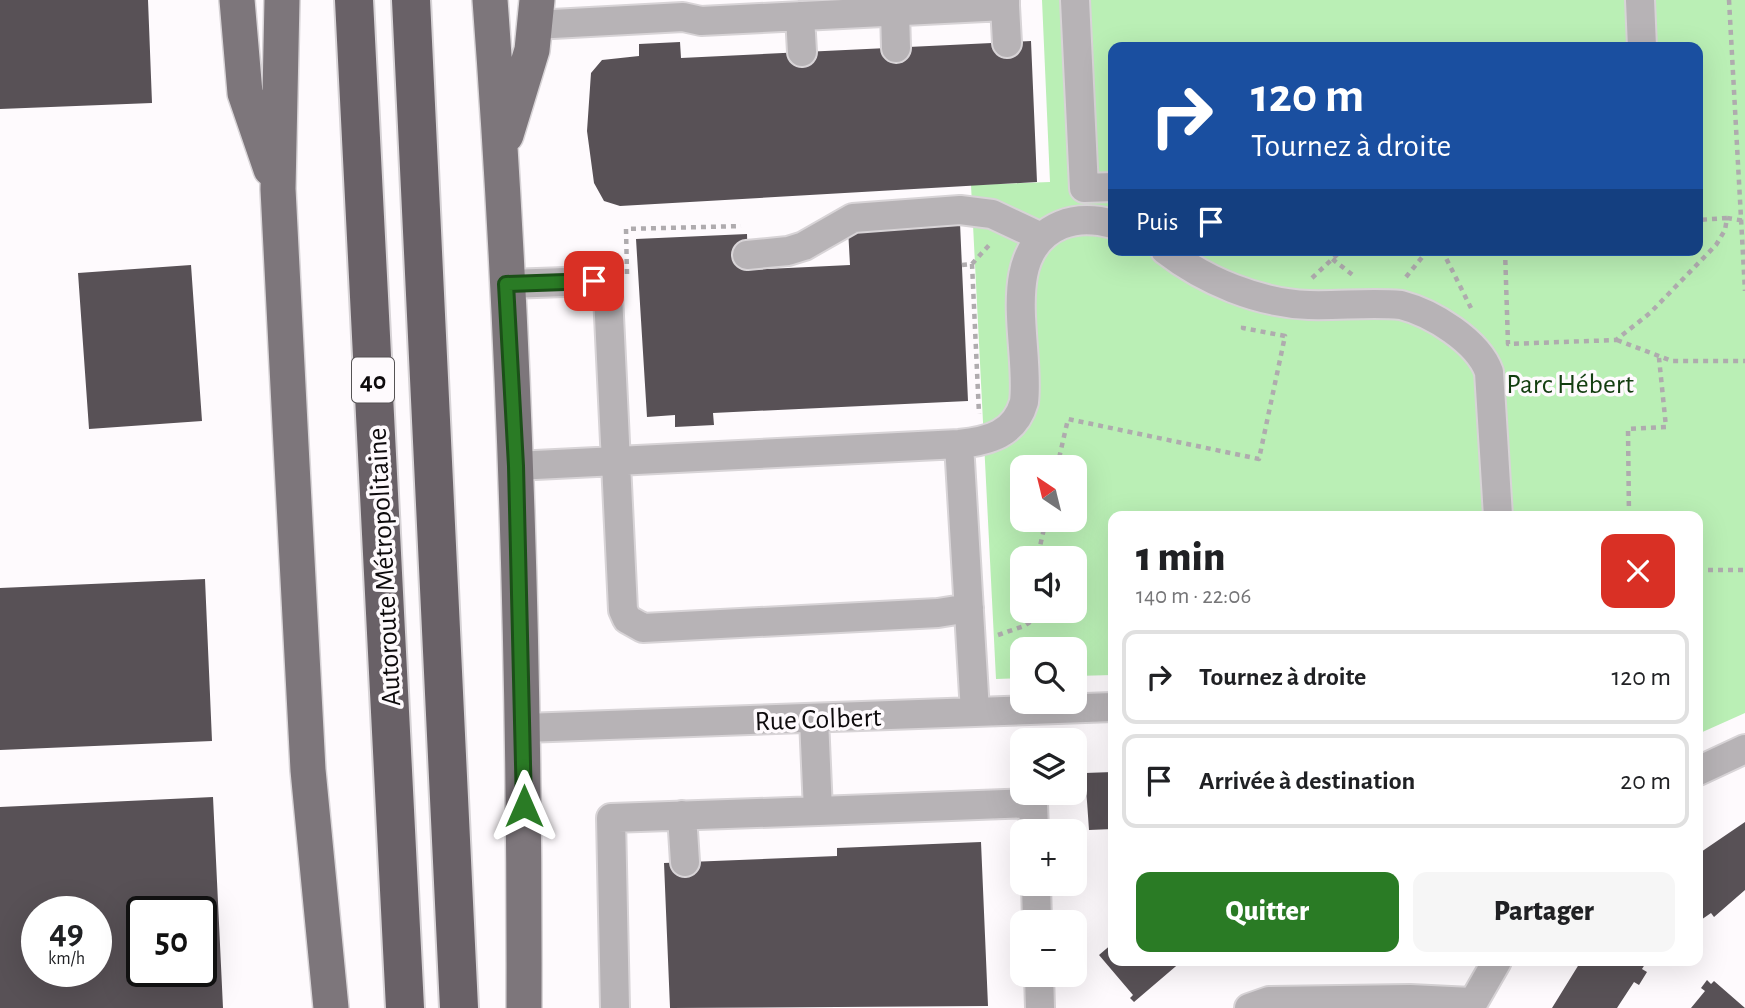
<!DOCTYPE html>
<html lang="fr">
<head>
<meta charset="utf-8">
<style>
  body { margin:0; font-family:"Alegreya Sans",sans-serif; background:#f6f6f6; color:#202124; height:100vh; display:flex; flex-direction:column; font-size:26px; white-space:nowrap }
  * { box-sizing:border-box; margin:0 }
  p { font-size:23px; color:#757577 }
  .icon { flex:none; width:38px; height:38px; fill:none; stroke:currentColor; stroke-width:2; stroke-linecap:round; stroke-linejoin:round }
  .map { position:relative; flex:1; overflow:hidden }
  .sheet { position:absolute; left:1108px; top:511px; width:595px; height:455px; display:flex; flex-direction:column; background:#fff; border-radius:14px; box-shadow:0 7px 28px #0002 }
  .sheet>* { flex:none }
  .hud { position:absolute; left:1108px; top:42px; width:595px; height:214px; border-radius:14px; box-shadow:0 7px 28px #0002; background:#1a4fa0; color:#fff; overflow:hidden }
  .needle { width:46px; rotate:325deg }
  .fabs { position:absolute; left:1010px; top:455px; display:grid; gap:14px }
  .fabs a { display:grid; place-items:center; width:77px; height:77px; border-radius:14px; background:#fff; box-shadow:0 7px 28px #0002; font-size:35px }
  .speed { position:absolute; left:21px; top:896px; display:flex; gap:14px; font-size:35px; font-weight:700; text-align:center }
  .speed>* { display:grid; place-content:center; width:91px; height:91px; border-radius:50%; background:#fff; box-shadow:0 7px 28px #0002; line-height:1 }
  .speed small { font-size:18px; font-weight:400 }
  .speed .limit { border:4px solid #111; border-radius:10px; background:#fff; color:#111 }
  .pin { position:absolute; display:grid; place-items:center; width:60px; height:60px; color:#fff; margin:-30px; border-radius:14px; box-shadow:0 4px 10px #0006 }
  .me { position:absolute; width:77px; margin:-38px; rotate:0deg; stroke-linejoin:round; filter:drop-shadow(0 0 5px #0008) }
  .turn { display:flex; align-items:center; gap:24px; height:147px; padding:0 28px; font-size:32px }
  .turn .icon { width:91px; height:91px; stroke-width:2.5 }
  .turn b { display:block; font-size:49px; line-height:60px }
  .then { display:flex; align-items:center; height:66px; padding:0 28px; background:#0003; gap:14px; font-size:26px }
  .round { display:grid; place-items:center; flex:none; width:74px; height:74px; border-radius:14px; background:#f6f6f6 }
  .head { display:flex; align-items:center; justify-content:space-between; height:119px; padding:0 28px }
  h1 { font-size:42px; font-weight:800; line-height:52px }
  .primary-button { display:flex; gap:14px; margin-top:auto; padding:14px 28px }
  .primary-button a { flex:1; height:80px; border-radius:14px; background:#2a7b25; color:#fff; font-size:28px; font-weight:800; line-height:80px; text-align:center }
  .primary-button a+a { background:#f6f6f6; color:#202124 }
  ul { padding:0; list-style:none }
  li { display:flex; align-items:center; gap:21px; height:94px; margin:0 14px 10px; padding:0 14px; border:4px solid #e0e0e0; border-radius:14px }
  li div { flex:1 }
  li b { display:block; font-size:26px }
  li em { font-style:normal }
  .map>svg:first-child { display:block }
</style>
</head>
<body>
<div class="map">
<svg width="1745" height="1008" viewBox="0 0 1745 1008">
  <rect width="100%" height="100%" fill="#fefafd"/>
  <path fill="#baefb5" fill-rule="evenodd" d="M1042,0H1745V713L1698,734V516H1113V675L1075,676L1074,649H1022V678L996,679L971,185L1050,182ZM1113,47H1698V250H1113ZM1022,467H1074V520H1022ZM1022,558H1074V611H1022Z"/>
  <path fill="#585156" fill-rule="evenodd" d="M0,0H148L152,103L0,109Z
    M1031,41L1037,182L620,206L604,201L594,183L587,131L591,73L602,60L639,56V44L680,42L681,58Z
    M960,223L968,401L713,413L714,425L675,427V415L647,417L636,239L747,234L748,270L850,265L848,228Z
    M191,265L202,421L89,429L78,273Z
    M205,579L212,741L0,750V588Z
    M1113,772V829L1089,830L1085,773Z
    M213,797L223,1008H0V807ZM37,912H96V971H37ZM142,912H201V971H142Z
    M1745,822V890L1714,917L1711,913L1698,922V854Z
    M981,842L988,1006L670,1008L664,863L837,856V848Z
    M1113,943V961H1182L1134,1002L1130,998L1133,995L1099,955Z
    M1581,961H1647L1642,969L1647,972L1639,985L1634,982L1617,1008H1552Z
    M1707,980L1711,984L1714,981L1745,1008H1691L1705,991L1701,988Z"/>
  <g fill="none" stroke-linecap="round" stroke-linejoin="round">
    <defs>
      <path id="minor" d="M1075,0L1084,188L1113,187
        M1640,0L1642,47
        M1005,6L1007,43
        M895,11L896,48
        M800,16L802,52
        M534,25L683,17L701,21L1005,6V0
        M1165,250C1205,281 1258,303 1309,305C1340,306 1370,302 1401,305C1432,313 1478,341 1489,372L1498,516
        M747,255L788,251L804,246L853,218L960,210L992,214L1041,237
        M506,284L594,281L608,295L623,610L627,619L643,628L938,613L969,608
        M959,444L975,712
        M515,466L959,444C989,441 1015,434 1024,402C1031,347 996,252 1061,225C1078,218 1095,219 1113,224
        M524,728L1113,707
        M1698,771L1745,749
        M818,811L1033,803L1034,831
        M682,815L685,862
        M1036,884L1037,922
        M1039,975L1040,1008
        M615,1008L611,818L818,811L814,719
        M1249,1008L1269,1001L1410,999L1471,1002
        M1470,1008L1497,961"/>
      <path id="major" d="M237,0L245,93L271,169
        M282,0L278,189L291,445L308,770L331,1008
        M490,0C515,335 525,672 524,1008
        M506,135L532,50L537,0"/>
      <path id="highway" d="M354,0L405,1008
        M411,0L459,1008"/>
    </defs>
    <use href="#minor" stroke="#d8d4d7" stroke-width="32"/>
    <use href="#major" stroke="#d8d4d7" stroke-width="38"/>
    <use href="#highway" stroke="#d8d4d7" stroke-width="42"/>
    <path stroke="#afabae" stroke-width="4.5" stroke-dasharray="5 5" stroke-linecap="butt" d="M1729,0L1745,291
      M1727,218L1745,221
      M1329,250L1331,258L1354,276
      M1442,250L1471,308
      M1505,250L1508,344L1616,340L1650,313L1716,245L1725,230L1727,218L1698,220
      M972,264L990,244
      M962,265L972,264L979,414
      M627,274L626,229L741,226
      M1406,277L1428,250
      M1312,278L1342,250
      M1617,340L1672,361H1745
      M1057,467L1068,419L1259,459L1285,336L1243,328L1244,322
      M1629,516L1628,429L1666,427L1659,358
      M1046,520L1038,555L1053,558
      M1698,570H1745
      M998,635L1024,626L1046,611"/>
    <use href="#minor" stroke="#b7b3b6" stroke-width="28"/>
    <use href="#major" stroke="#7d767b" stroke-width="35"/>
    <use href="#highway" stroke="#696167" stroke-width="38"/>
  </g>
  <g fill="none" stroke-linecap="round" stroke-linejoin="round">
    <defs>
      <path id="route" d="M524,806L516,466L506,284L594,281"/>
    </defs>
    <use href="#route" stroke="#1b5018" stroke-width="18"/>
    <use href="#route" stroke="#2a7b25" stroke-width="12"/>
  </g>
  <g text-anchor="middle" stroke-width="7" stroke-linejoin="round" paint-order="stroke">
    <rect fill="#fefafd" stroke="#565355" stroke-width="2" x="352" y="357.5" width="42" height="45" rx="5"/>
    <g font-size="26" font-weight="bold" fill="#0e0b0d">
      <text x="373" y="389">40</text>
    </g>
    <g font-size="28" fill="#133e10" stroke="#fefafd">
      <text x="1570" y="393">Parc Hébert</text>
    </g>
    <g font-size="28" fill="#0e0b0d" stroke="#fefafd">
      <text transform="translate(383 567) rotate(-93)" y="10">Autoroute Métropolitaine</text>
      <text transform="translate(818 718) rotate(-2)" y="10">Rue Colbert</text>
    </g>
  </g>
</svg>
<div class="fabs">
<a><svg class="needle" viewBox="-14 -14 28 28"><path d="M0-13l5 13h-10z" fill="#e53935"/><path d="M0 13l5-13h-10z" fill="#757577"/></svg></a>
<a><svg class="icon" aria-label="sound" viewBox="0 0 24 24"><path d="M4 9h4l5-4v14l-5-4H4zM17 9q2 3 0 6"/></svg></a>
<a><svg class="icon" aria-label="search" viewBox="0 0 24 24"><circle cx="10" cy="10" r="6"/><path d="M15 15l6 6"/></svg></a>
<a><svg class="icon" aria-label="layers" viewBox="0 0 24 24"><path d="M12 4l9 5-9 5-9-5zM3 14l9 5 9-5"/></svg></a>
<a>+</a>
<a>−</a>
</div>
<div class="speed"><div>49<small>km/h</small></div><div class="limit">50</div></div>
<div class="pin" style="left:594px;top:281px;background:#d93025"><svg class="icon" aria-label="arrive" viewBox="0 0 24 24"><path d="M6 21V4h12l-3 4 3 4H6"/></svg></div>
<svg class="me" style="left:524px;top:806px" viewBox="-20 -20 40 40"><path d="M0-17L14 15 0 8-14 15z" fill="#2a7b25" stroke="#fff" stroke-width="4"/></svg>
<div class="hud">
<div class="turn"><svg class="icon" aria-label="right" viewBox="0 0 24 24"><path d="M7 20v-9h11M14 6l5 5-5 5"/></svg><div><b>120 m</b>Tournez à droite</div></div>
<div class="then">Puis<svg class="icon" aria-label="arrive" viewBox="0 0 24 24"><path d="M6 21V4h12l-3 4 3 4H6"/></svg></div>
</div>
<section class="sheet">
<div class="head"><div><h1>1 min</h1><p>140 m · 22:06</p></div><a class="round" style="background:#d93025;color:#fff"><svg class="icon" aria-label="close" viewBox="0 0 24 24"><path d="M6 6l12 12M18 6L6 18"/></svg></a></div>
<ul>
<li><svg class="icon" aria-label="right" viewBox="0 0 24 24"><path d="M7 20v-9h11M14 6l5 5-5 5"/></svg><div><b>Tournez à droite</b></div><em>120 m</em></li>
<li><svg class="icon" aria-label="arrive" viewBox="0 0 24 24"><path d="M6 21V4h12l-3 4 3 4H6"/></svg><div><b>Arrivée à destination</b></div><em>20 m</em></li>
</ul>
<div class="primary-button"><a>Quitter</a><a>Partager</a></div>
</section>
</div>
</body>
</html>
